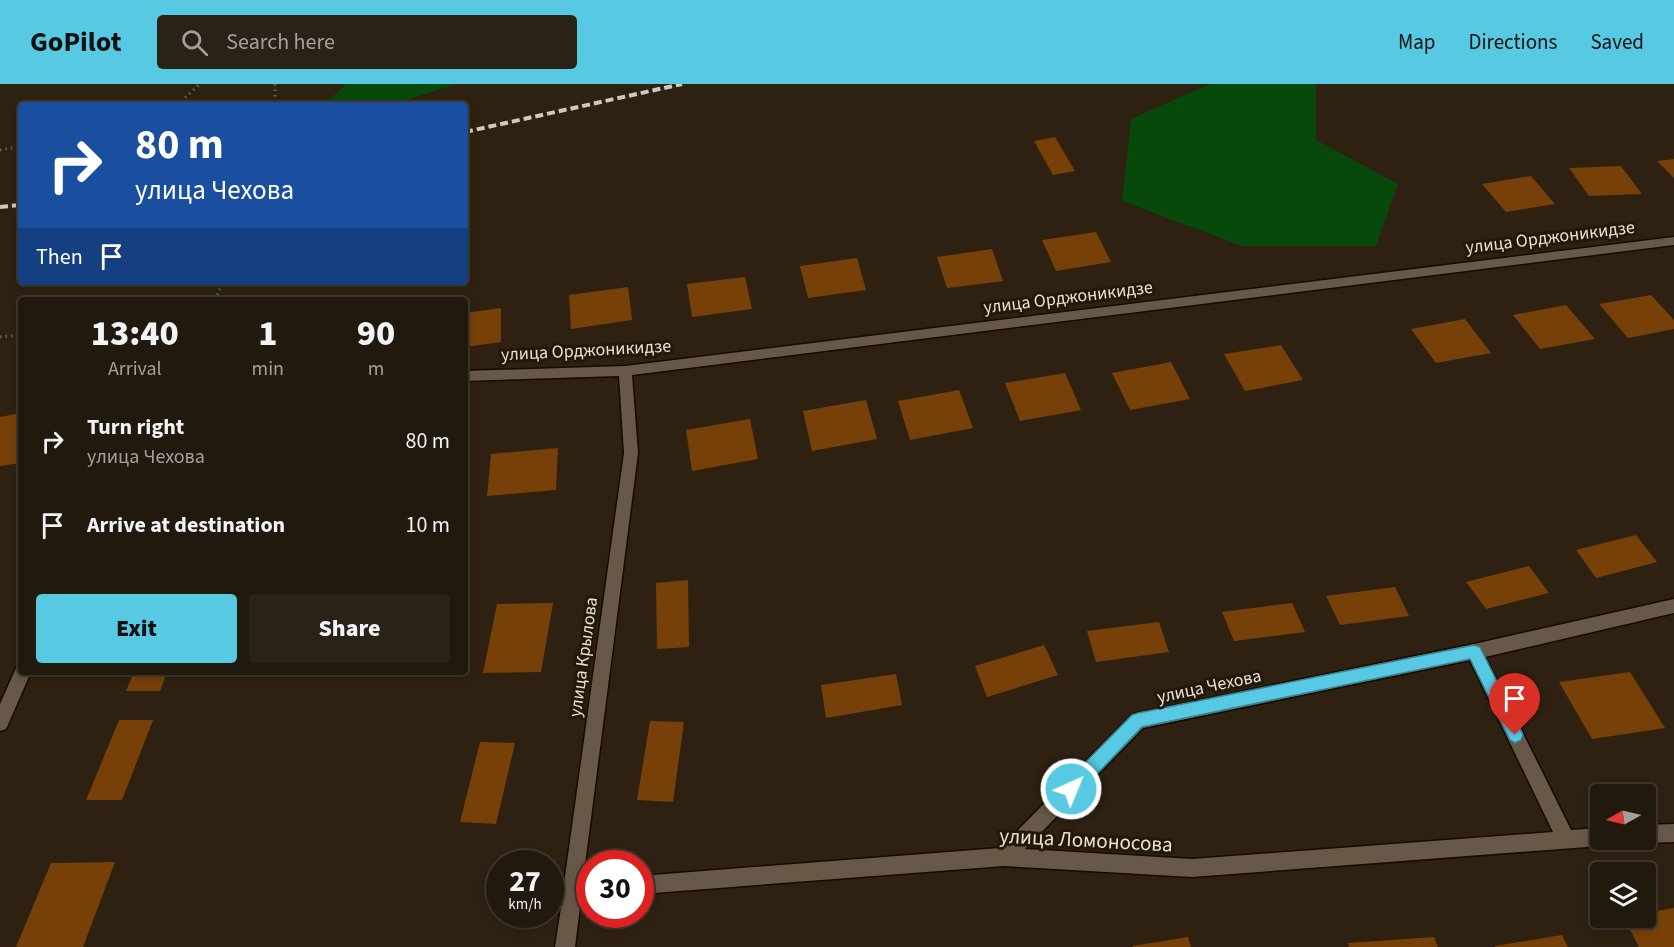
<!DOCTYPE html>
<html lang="en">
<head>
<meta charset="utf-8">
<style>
  body { margin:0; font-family:"Source Sans 3",sans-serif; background:#2a2217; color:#f1f3f6; height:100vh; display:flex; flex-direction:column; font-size:22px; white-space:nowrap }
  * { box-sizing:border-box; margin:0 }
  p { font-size:20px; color:#a2a09e }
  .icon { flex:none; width:33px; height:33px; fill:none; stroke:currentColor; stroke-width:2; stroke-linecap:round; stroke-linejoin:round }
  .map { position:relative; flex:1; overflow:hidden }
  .drawer { position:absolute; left:18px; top:213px; width:450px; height:378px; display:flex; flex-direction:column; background:#22190e; border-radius:6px; box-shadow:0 3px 9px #0003,0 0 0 2px #3f382e }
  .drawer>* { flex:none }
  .banner { position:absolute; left:18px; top:18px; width:450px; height:183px; border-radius:6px; box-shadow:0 3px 9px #0003,0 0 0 2px #3f382e; background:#1a4fa0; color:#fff; overflow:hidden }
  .needle { width:39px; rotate:262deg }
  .buttons { position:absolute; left:1590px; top:700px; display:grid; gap:12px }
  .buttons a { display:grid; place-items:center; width:66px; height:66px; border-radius:6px; background:#22190e; box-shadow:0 3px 9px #0003,0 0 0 2px #3f382e; font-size:30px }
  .speed { position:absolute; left:486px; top:766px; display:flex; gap:12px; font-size:30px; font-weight:700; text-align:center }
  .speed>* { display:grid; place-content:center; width:78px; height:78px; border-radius:50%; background:#22190e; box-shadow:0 3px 9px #0003,0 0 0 2px #3f382e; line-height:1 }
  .speed small { font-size:15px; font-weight:400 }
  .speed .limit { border:9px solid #d22; background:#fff; color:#111 }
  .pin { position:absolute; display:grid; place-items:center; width:51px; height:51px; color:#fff; margin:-62px -26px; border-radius:50% 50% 50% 0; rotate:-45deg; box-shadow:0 0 6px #0007 }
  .pin .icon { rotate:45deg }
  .me { position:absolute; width:66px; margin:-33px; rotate:44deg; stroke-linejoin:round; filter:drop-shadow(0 0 4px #0008) }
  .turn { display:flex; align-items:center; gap:21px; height:126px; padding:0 18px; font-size:27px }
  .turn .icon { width:78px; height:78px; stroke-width:2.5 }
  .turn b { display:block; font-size:42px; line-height:51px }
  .then { display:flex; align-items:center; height:57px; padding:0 18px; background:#0003; gap:12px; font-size:22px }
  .eta { display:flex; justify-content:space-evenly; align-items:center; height:102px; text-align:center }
  .eta b { font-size:36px; font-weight:800; line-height:42px }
  .cta { display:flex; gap:12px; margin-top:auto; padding:12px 18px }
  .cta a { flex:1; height:69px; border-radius:6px; background:#57c9e2; color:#111; font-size:24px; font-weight:800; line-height:69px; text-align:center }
  .cta a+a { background:#2a2217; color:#f1f3f6 }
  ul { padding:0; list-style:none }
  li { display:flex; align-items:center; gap:18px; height:84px; padding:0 18px }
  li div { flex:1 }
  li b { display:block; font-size:22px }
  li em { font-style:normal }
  header { display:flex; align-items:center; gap:36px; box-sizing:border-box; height:84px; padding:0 30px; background:#57c9e2; color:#111 }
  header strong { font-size:28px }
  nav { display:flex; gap:33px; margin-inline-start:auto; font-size:21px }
  .search { width:420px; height:54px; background:#2a2217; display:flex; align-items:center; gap:15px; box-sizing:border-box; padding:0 21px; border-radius:6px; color:#a2a09e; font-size:22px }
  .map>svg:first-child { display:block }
</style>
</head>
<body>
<header>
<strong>GoPilot</strong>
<div class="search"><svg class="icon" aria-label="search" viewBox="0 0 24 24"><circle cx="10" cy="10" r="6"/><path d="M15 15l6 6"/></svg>Search here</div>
<nav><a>Map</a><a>Directions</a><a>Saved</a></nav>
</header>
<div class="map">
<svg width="1674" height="863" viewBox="0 0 1674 863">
  <rect width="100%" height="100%" fill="#2e2112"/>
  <path fill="#07480b" d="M346,0H457L391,21H324Z
    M1210,0H1316V56L1398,100L1376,162H1242L1122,117L1131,35Z"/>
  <path fill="#774008" d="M1055,53L1075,87L1053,91L1034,57Z
    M1674,75V94L1657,77Z
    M1621,82L1642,110L1589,112L1569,84Z
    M1531,92L1555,120L1506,128L1482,100Z
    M1096,148L1111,178L1056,187L1042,156Z
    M992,165L1003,197L947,204L937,173Z
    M857,174L866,206L808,214L800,182Z
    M745,193L752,225L692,233L687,200Z
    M628,203L632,236L571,245L569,211Z
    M1651,211L1674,236V245L1628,254L1599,220Z
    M1566,221L1595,255L1540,265L1513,231Z
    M501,224V258L465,263V229Z
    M1465,235L1491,269L1436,279L1411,245Z
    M1281,261L1303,296L1245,307L1224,270Z
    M1171,278L1190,315L1130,326L1112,289Z
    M1065,289L1081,326L1020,337L1005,299Z
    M959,306L973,344L910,356L898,317Z
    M866,316L877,355L812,367L803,327Z
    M21,329V379L0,382V333Z
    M750,335L758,375L692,387L686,346Z
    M558,364L556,406L487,412L491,370Z
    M1636,451L1657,478L1596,494L1576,466Z
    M1529,482L1549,509L1486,525L1466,498Z
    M688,496L689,563L657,565L656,499Z
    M1395,503L1409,532L1340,541L1326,512Z
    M553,519L541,588L483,589L497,520Z
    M1292,519L1305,548L1234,557L1222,528Z
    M1159,538L1169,568L1096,578L1087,547Z
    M1044,561L1058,591L987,613L975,582Z
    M134,588H167L160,607H126Z
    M1630,588L1665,644L1592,655L1559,598Z
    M896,590L902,621L826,634L821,601Z
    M119,636H153L122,716H86Z
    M650,637L684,638L673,718L637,716Z
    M480,658L515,659L496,740L460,738Z
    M115,778L83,863H16L51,779Z
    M1674,824V863H1639L1624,834H1646V829Z
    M1562,851L1568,863H1495V862Z
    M1188,853L1191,863H1133V862Z
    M1434,853L1438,863H1349L1348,859Z"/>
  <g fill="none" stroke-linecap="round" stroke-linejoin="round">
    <defs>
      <path id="minor" d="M1674,153V161L632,291L638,369L583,796H590V814L581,815L575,863H555L563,811L561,807L564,800L624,369L619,292L465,297V287L625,282Z
        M1674,515V529L1485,573L1571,746L1600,744V756H1608L1600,762L1192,793L1004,782L640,810V792L1000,764L1132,631L1138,629L1474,560ZM1470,576L1553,748L1192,775L1025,765L1143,644Z
        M21,581V588H31L6,645L0,647V620L17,582Z
        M1674,740V758L1646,759L1640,756H1646V741Z"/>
    </defs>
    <use href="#minor" stroke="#160a01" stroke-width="3"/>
    <path stroke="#6b5f52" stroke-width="3" stroke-dasharray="1.5 4" stroke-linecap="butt" d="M275,0V21
      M177,21L200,0
      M0,66L21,62
      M215,216L223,198
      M0,253L21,251"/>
    <use href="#minor" fill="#685848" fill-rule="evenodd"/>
    <path stroke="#d1c8be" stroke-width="4" stroke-dasharray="8 4" stroke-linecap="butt" d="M465,48L682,0
      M0,123L21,121"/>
  </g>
  <path fill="#57c9e2" stroke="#398393" stroke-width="1.5" d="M1474,561L1480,563L1521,646L1523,651L1521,656L1515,659L1510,656L1470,575L1142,643L1077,711L1071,713L1065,711L1063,705L1065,699L1132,631L1138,629Z"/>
  <g text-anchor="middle" stroke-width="6" stroke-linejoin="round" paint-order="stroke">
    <g font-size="18" fill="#e9e0d7" stroke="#241809">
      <text transform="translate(1550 153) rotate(-7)" y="6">улица Орджоникидзе</text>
      <text transform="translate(1068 213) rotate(-7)" y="6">улица Орджоникидзе</text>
      <text transform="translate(586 266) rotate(-3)" y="6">улица Орджоникидзе</text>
      <text transform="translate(583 573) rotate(-82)" y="6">улица Крылова</text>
      <text transform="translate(1209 602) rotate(-12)" y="6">улица Чехова</text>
    </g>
    <g font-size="21" fill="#e9e0d7" stroke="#241809">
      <text transform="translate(1086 756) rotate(3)" y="7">улица Ломоносова</text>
    </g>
  </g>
</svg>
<div class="buttons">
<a><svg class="needle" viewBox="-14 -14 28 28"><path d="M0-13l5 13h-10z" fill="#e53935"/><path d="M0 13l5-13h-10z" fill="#a2a09e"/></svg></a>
<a><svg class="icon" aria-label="layers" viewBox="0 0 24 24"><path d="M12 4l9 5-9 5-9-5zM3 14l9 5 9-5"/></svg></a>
</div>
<div class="speed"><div>27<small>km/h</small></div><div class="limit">30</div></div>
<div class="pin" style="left:1515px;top:651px;background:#d93025"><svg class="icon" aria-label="arrive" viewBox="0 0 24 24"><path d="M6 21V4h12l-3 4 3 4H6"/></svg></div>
<svg class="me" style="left:1071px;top:705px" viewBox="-20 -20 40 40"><circle r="17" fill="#57c9e2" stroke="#fff" stroke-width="3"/><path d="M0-11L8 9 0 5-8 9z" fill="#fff"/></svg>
<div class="banner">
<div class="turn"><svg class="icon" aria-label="right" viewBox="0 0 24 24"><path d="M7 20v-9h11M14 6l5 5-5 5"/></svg><div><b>80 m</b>улица Чехова</div></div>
<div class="then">Then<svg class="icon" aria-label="arrive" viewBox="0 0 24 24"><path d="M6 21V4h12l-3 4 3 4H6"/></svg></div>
</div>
<section class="drawer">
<div class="eta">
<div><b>13:40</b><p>Arrival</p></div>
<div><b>1</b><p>min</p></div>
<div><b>90</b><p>m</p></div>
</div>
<ul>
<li><svg class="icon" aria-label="right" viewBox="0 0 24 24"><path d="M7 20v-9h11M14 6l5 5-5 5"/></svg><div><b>Turn right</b><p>улица Чехова</p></div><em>80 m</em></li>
<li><svg class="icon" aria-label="arrive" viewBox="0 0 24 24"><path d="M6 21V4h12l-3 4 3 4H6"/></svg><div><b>Arrive at destination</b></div><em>10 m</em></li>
</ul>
<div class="cta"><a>Exit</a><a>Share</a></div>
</section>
</div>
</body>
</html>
